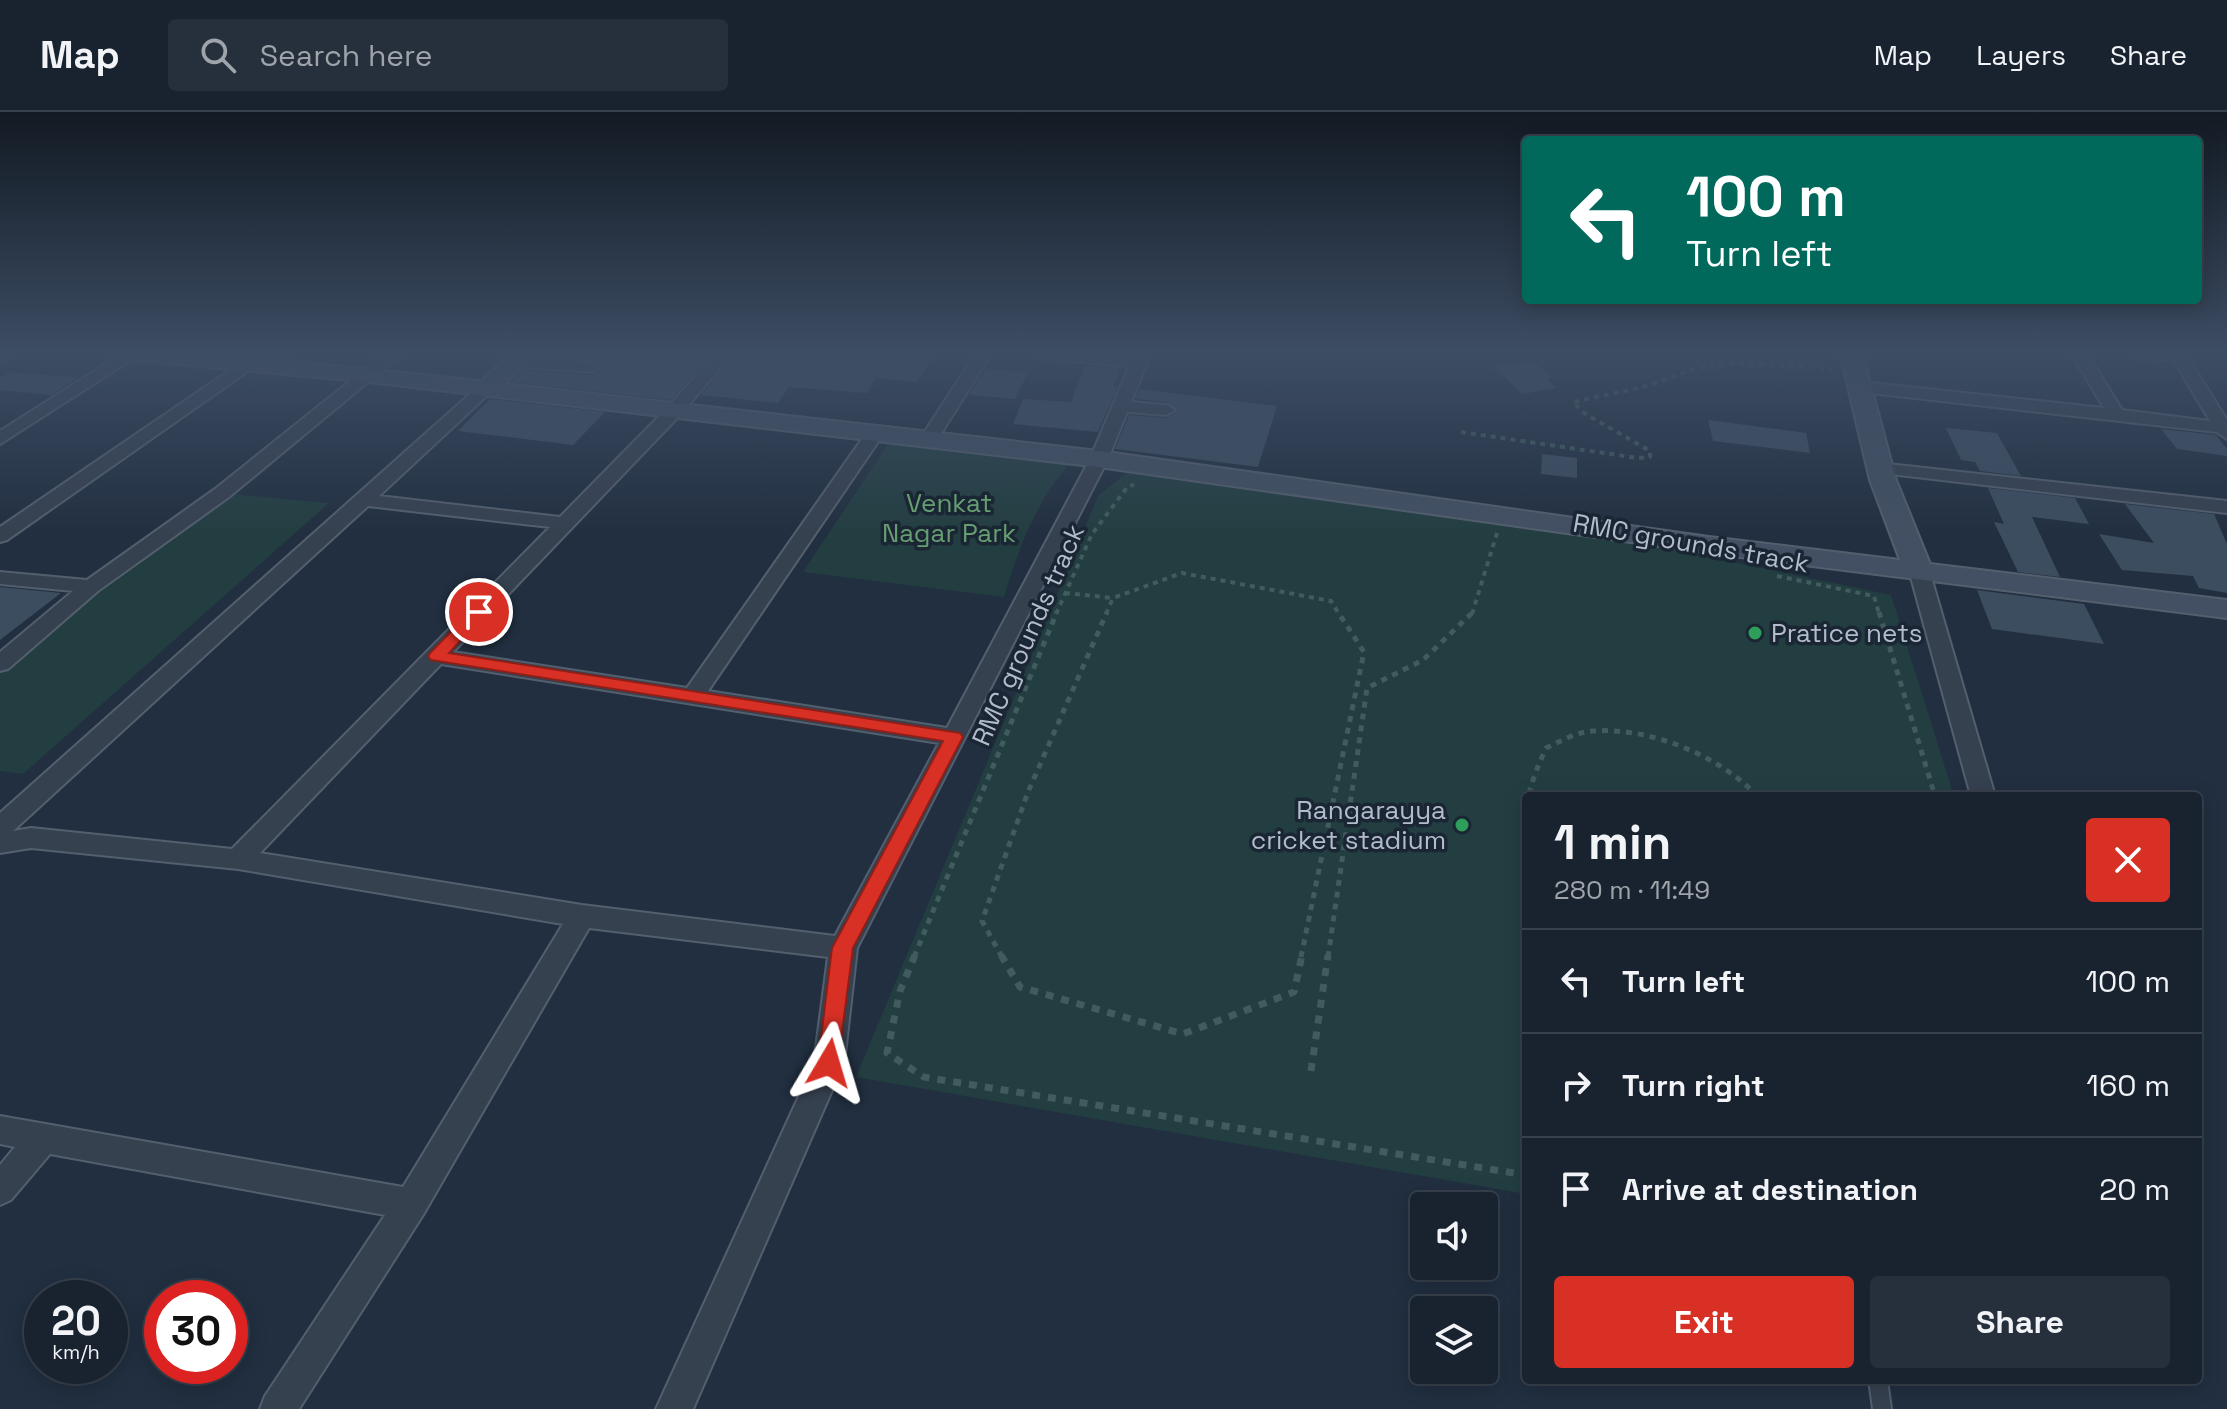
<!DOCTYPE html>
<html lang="en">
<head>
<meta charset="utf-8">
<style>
  body { margin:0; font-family:"Space Grotesk",sans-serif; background:#262f3c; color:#f1f3f6; height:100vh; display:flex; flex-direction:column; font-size:30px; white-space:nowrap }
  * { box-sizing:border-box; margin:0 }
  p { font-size:26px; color:#9fa4ab }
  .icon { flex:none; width:44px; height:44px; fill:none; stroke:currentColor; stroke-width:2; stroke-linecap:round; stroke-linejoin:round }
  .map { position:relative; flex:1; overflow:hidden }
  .sheet { position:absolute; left:1522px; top:680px; width:680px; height:592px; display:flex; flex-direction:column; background:#192330; border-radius:8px; box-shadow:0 4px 20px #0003,0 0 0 2px #37404c }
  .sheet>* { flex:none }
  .top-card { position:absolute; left:1522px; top:24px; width:680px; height:168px; border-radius:8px; box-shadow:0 4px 20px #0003,0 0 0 2px #37404c; background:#00695c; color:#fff; overflow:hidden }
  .buttons { position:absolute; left:1410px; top:1080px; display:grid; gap:16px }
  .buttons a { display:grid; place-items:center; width:88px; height:88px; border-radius:8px; background:#192330; box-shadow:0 4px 20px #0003,0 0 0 2px #37404c; font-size:40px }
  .speed { position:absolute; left:24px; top:1168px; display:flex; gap:16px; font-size:40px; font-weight:700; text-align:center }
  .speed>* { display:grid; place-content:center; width:104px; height:104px; border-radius:50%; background:#192330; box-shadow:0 4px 20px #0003,0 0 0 2px #37404c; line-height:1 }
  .speed small { font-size:20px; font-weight:400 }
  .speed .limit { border:12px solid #d22; background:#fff; color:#111 }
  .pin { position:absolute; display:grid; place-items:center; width:68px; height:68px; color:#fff; margin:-34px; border:4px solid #fff; border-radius:50%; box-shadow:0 2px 8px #0007 }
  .me { position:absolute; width:88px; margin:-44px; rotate:7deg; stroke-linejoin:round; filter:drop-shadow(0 0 6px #0008) }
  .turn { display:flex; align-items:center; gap:28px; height:168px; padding:0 32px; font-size:36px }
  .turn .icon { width:104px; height:104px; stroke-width:2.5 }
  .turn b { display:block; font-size:56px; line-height:68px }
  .round { display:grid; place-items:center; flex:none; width:84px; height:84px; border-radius:8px; background:#262f3c }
  .overview { display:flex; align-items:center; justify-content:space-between; height:136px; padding:0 32px }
  h1 { font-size:48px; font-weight:600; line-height:60px }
  .button { display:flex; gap:16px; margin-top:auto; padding:16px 32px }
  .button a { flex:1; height:92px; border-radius:8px; background:#d93025; color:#fff; font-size:32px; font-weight:600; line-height:92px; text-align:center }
  .button a+a { background:#262f3c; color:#f1f3f6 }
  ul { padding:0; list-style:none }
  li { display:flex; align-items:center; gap:24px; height:104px; padding:0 32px; border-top:2px solid #37404c }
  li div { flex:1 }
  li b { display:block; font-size:30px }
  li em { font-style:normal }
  header { display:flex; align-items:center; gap:48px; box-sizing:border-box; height:112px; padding:0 40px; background:#192330; border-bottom:2px solid #37404c }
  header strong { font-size:38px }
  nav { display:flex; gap:44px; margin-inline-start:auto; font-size:28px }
  .search { width:560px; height:72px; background:#262f3c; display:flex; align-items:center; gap:20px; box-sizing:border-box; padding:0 28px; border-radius:8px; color:#9fa4ab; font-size:30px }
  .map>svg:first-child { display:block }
</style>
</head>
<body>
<header>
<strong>Map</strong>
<div class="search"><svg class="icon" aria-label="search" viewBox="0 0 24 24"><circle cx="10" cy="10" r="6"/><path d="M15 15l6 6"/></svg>Search here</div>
<nav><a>Map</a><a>Layers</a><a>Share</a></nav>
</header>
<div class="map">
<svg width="2227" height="1297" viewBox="0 0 2227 1297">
  <rect width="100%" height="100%" fill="#212f40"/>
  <path fill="#233e41" d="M890,329L1072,350C1037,385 1018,438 1004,485L803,460Z
    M1130,358L1661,435L1891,483L1954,684H1526V1082L856,965L1098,384Z
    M222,381L329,391L23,662L0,659V559Z"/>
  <path fill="#3d4d60" d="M538,241H712L671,288L511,270L523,258L592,263L603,256L592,247L536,244Z
    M736,241H936L917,270L876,266L867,281L789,275L778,291L701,283Z
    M1533,249L1553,266L1547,267L1556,276L1522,282L1493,254Z
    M1085,254L1121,257L1113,274H1118L1098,320L1013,312L1023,287L1071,290Z
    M986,257L1028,260L1015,287L969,283Z
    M10,260L60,264L79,265L52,283L0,278V266Z
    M1140,277L1277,294L1258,355L1115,337L1129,303L1166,306L1178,299L1166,290L1135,287Z
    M490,287L605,300L573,333L458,319Z
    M1708,308L1806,321L1810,341L1713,329Z
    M1946,316L1997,321L2021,364L1980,359L1975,350L1961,348Z
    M2161,317L2216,323L2227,337V344L2177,337Z
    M1542,342L1577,346V366L1541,362Z
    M1988,376L2075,386L2089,412L2032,405L2060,465L2018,460L1994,410L2004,412Z
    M2125,392L2214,402L2227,432V481L2199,476L2193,464L2122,458L2099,422L2154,431Z
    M0,475L61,481L0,528Z
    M1977,478L2084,492L2104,532L1992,517Z"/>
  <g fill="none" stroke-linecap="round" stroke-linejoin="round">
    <defs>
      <path id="lane" d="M1869,1268H1887L1891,1297H1873Z"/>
      <path id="street" d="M0,241H14L0,250Z
        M123,241H142L0,332V319Z
        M255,241H274L7,428L0,430V415Z
        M385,241H403L229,385L98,479L8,557L0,559V540L73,479L0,472V460L87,468L215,377Z
        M716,241H733L680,303L453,540L687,576L869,317L875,316L884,321L708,579L947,616L1090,347L1129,255L1042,246L1034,241H1091L1133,246L1135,241H1151L1131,290L1166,293L1175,298L1166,303L1127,300L1108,347L857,836L844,951L693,1297H656L814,951L828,845L589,816L423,1103L299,1297H260L265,1284L385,1103L50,1042L11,1088L0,1093V1053L15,1035L0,1032V1004L403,1075L563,812L238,757L31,736L0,741V701L480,273L486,272L494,277L379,384L560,405L668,295ZM368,394L550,415L232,737L31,716L13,719ZM441,552L939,631L835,824L582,793L260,741Z
        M976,241H992L935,331H923L920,327Z
        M2071,241H2087L2122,298L2210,309L2174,249L2139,246L2131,241H2185L2227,308V327L2217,320L1862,280L1854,275L1862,270L2104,296Z
        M513,246L592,250L600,255L592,260L507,254L505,251Z
        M1879,351L2227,389V401L1873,360L1870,356Z
        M1919,452L1929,458L1995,684H1971L1909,458Z"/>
      <path id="secondary" d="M122,241H209L481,269L511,241H535L505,272L1099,339L1709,425L1900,448L1870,368L1840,241H1862L1896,368L1930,452L2227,488V506L1709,441L1099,355L369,270L133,248Z"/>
    </defs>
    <use href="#lane" stroke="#545f6e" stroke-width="4"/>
    <use href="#street" stroke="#545f6e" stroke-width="4"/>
    <use href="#secondary" stroke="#545f6e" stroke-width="4"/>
    <path stroke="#415b5e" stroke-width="4" stroke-dasharray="5 5" stroke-linecap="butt" d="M1461,320L1638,346L1650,345V339L1584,301L1573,290L1643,275L1694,257L1734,251L1832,257
      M1777,464L1874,484L1879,502
      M1065,481L1113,486
      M1056,502L1092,422L1128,374L1134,373
      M1106,502L1113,486L1182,461L1331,489L1339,502
      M1472,502L1497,421"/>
    <path stroke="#415b5e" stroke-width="5" stroke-dasharray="6 6" stroke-linecap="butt" d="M1879,500L1935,684
      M1526,741C1520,702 1530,671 1546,636C1561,629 1576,620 1593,619C1649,615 1719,643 1757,684
      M914,845L1057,500
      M1002,845L982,809L1028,680L1107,500
      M1301,845L1364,540L1338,500
      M1328,845L1367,576L1423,548L1473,500"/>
    <path stroke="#415b5e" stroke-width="7" stroke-dasharray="8 8" stroke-linecap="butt" d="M915,843L900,879L887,941L924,965L1526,1063
      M1001,843L1020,875L1183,922L1294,880L1302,843
      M1311,959L1328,843"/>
    <use href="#lane" fill="#364150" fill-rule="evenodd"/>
    <use href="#street" fill="#364150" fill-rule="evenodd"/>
    <use href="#secondary" fill="#435063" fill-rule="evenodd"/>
  </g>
  <linearGradient id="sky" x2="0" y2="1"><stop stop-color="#121a23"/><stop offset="0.57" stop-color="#3d4d64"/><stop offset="1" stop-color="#3d4d64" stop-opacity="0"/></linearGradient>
  <rect width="2227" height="423" fill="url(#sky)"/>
  <path fill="#d93025" stroke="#8d1f18" stroke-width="2" d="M479,495L487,500L449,541L960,621L963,625L853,836L837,958L829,961L821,958L818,951L832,836L943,629L431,548L428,544L431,540L474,496Z"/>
  <g fill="#2e9e5b" stroke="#1b2635" stroke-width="3">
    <circle cx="1755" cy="521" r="8"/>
    <circle cx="1462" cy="713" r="8"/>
  </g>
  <g text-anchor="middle" stroke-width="7" stroke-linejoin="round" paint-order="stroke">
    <g font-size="26" fill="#669e72" stroke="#1b2635">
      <text x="949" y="400">Venkat<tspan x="949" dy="30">Nagar Park</tspan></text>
    </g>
    <g font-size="26" fill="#b2bccb" stroke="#1b2635">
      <text transform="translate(1691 431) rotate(10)" y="9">RMC grounds track</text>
      <text transform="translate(1028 523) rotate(-66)" y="9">RMC grounds track</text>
    </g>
    <g font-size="26" fill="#b2bccb" stroke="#1b2635" text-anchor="start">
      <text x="1771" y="530">Pratice nets</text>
      <text x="1446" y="707" text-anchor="end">Rangarayya<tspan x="1446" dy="30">cricket stadium</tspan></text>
    </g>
  </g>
</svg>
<div class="buttons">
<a><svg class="icon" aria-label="sound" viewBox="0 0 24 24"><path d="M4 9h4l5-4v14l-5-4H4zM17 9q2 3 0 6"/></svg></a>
<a><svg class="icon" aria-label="layers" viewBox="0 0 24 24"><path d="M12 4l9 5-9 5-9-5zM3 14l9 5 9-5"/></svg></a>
</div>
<div class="speed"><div>20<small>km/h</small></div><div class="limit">30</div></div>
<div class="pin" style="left:479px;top:500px;background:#d93025"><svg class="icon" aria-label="arrive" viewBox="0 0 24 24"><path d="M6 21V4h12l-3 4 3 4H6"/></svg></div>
<svg class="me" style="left:829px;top:951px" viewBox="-20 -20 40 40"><path d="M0-17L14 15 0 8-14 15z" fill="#d93025" stroke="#fff" stroke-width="4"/></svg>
<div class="top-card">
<div class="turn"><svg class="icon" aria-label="left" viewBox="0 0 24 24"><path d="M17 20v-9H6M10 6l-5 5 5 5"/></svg><div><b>100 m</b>Turn left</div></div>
</div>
<section class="sheet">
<div class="overview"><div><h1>1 min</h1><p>280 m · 11:49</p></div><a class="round" style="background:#d93025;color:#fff"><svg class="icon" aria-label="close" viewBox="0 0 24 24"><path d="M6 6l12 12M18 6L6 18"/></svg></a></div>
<ul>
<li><svg class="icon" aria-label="left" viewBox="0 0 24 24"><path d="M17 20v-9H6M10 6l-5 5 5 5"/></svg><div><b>Turn left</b></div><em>100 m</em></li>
<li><svg class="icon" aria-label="right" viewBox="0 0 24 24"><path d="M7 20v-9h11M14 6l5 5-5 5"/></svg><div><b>Turn right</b></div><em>160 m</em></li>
<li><svg class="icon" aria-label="arrive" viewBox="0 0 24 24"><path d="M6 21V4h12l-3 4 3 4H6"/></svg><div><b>Arrive at destination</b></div><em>20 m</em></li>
</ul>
<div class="button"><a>Exit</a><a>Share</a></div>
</section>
</div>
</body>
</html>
